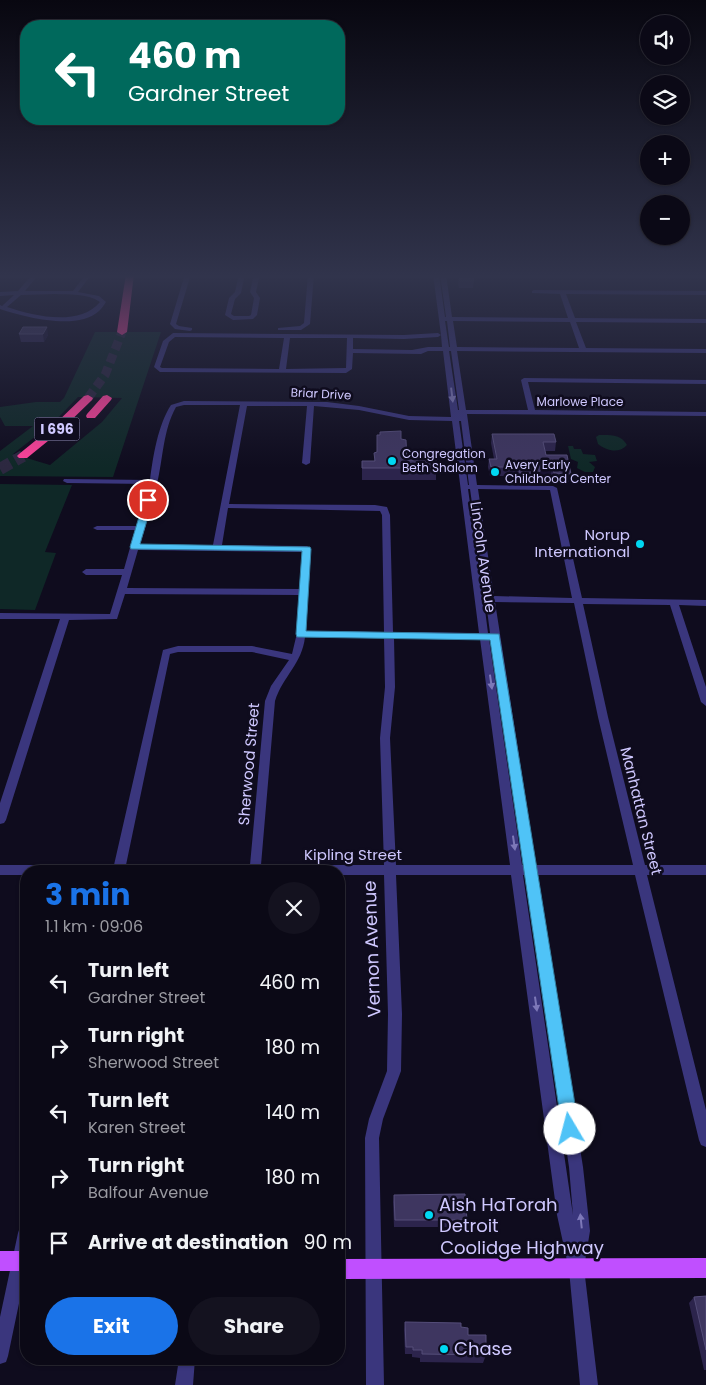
<!DOCTYPE html>
<html lang="en">
<head>
<meta charset="utf-8">
<style>
  body { margin:0; font-family:Poppins,sans-serif; background:#14121f; color:#f1f3f6; height:100vh; display:flex; flex-direction:column; font-size:19px; white-space:nowrap }
  * { box-sizing:border-box; margin:0 }
  p { font-size:16px; color:#9a9aa1 }
  .icon { flex:none; width:28px; height:28px; fill:none; stroke:currentColor; stroke-width:2; stroke-linecap:round; stroke-linejoin:round }
  .map { position:relative; flex:1; overflow:hidden }
  .drawer { position:absolute; left:20px; top:865px; width:325px; height:500px; display:flex; flex-direction:column; background:#0b0916; border-radius:20px; box-shadow:0 1px 4px #0004,0 0 0 1px #2b2a35 }
  .drawer>* { flex:none }
  .banner { position:absolute; left:20px; top:20px; width:325px; height:105px; border-radius:20px; box-shadow:0 1px 4px #0004,0 0 0 1px #2b2a35; background:#00695c; color:#fff; overflow:hidden }
  .fabs { position:absolute; left:640px; top:15px; display:grid; gap:10px }
  .fabs a { display:grid; place-items:center; width:50px; height:50px; border-radius:50%; background:#0b0916; box-shadow:0 1px 4px #0004,0 0 0 1px #2b2a35; font-size:25px }
  .pin { position:absolute; display:grid; place-items:center; width:42px; height:42px; color:#fff; margin:-21px; border:2px solid #fff; border-radius:50%; box-shadow:0 1px 5px #0007 }
  .me { position:absolute; width:55px; margin:-28px; rotate:352deg; stroke-linejoin:round; filter:drop-shadow(0 0 4px #0008) }
  .turn { display:flex; align-items:center; gap:18px; height:105px; padding:0 25px; font-size:22px }
  .turn .icon { width:65px; height:65px; stroke-width:2.5 }
  .turn b { display:block; font-size:35px; line-height:42px }
  .round { display:grid; place-items:center; flex:none; width:52px; height:52px; border-radius:26px; background:#14121f }
  .headline { display:flex; align-items:center; justify-content:space-between; height:85px; padding:0 25px }
  h1 { font-size:30px; font-weight:700; line-height:38px; color:#1a73e8 }
  .button { display:flex; gap:10px; margin-top:auto; padding:10px 25px }
  .button a { flex:1; height:58px; border-radius:30px; background:#1a73e8; color:#fff; font-size:20px; font-weight:700; line-height:58px; text-align:center }
  .button a+a { background:#14121f; color:#f1f3f6 }
  ul { padding:0; list-style:none }
  li { display:flex; align-items:center; gap:15px; height:65px; padding:0 25px }
  li div { flex:1 }
  li b { display:block; font-size:19px }
  li em { font-style:normal }
  .map>svg:first-child { display:block }
</style>
</head>
<body>
<div class="map">
<svg width="706" height="1385" viewBox="0 0 706 1385">
  <rect width="100%" height="100%" fill="#0f0c1e"/>
  <path fill="#0f2827" fill-rule="evenodd" d="M95,332H161L113,477L0,476V451L33,426H5L0,417V407L36,402H60L64,398ZM78,397L122,398L102,422L50,465L13,454L55,421Z
    M599,435C610,435 621,434 627,445C619,454 607,451 598,444L596,437Z
    M573,446L574,449H581L583,454L595,455L597,461L589,462L595,467L593,472H585L577,468L578,462L571,459L568,446Z
    M0,484L72,485L45,552L56,553L35,610L0,609Z"/>
  <g fill="none" stroke-linecap="round" stroke-linejoin="round">
    <path stroke="#2c2840" stroke-width="9" stroke-dasharray="9 5" stroke-linecap="butt" d="M88,398L105,375L122,332"/>
    <path stroke="#2c2840" stroke-width="12" stroke-dasharray="12 5.5" stroke-linecap="butt" d="M0,469L23,456"/>
    <path fill="#3a367d" fill-rule="evenodd" d="M19,274H39L25,291H73L86,274H92L78,292L99,296L106,302C104,305 101,309 99,311C78,331 24,317 0,309V305L2,306L14,295L0,296V292L18,291L29,278ZM55,294C69,295 87,293 100,302C79,327 34,316 7,307L21,295Z
      M185,274H191L176,324L179,326L192,328V330L190,331L175,329L170,324Z
      M239,274H245L241,293L235,299L231,314L234,316H249L251,315L254,298L250,292L254,274H260L256,292L260,298L257,315L253,319L233,320L225,315L229,298L235,292Z
      M308,274H314L310,324L301,330H278V328L300,326L304,323Z
      M433,274H439L445,317H446L440,274H446L452,317L568,318L560,294L532,293V291L534,290L706,291V295L566,294L575,318L706,319V323L576,322L586,348L706,349V353L457,351L466,410H528L521,380L524,378L706,380V384L528,382L535,410L706,412V416L467,414L477,485L553,486L557,488L582,598L706,600V606L679,605L706,687V706L701,702L670,605L583,604L608,717L645,865H706V875H647L706,1110V1147L701,1145L699,1140L635,875H537L583,1167L590,1231L584,1268L598,1385H580L569,1270L557,1215L511,875H396L402,1014L401,1071L383,1119L379,1138L384,1385H366L365,1138L369,1119L387,1071L388,1014L384,875H339V871H26V875H0V865H114L163,650L178,646H252L292,654L297,633L300,595L125,594L117,619L69,620L6,820L4,823L0,824V803L60,619H0V613L110,614L122,575H86L82,572L86,569H124L135,530H97L93,528L97,526H137L149,484L67,483L63,481L64,479L150,480C153,456 158,425 171,405L184,401L327,402L359,406L409,416L451,417L443,351H428L421,354L353,353L352,369L346,373L160,372L154,367L163,341L173,333L404,335L438,333L441,335ZM445,321H447L450,347H449ZM453,321L570,322L579,348L457,347ZM441,335L442,347H428L412,350L353,349V338L404,339L438,337ZM175,337L284,338L279,369L162,368L160,367L169,342ZM290,338H347L346,368L286,369ZM449,351H451L459,410H458ZM184,405H240L213,545H140C146,524 153,504 157,484C163,459 163,430 176,407ZM247,406H307L302,463L306,465L310,463L314,406L359,410L409,420L452,421L479,633L393,632L390,515L387,507L375,505L229,504ZM459,421H461L469,485H468ZM468,489H470L485,596L483,597ZM478,489L550,490L572,598L494,596ZM228,508L380,511L382,515L384,632L306,631L311,549L307,546L222,545ZM138,550L303,552L301,589L127,588ZM484,602H486L490,633H488ZM495,602L574,603L598,717L633,865H536ZM305,637L384,638L385,687L380,738L384,865H261L275,701C283,676 302,664 305,637ZM394,638L480,639L510,865H396L390,738L395,687ZM489,639H491L524,865H522ZM178,652H252L289,660L271,686L265,701L250,865H126L170,654ZM523,875H525L569,1167L573,1215Z
      M26,1225V1270L8,1356L6,1362L0,1364V1317L18,1233L20,1227Z
      M179,1359H195L193,1385H175Z"/>
    <path fill="#c04fff" fill-rule="evenodd" d="M0,1251H26V1271H0Z
      M706,1258V1278L339,1279V1259Z"/>
    <path fill="#ff439b" fill-rule="evenodd" d="M126,274H134L127,332L122,335L117,332Z
      M88,395L93,398L92,400L59,432L27,458H19L17,456L19,454L51,428L84,396Z
      M107,395L112,398L111,400L95,418H87L86,416L87,414L103,396Z"/>
  </g>
  <path fill="#2c244c" d="M459,274L474,281L473,288H459L458,282Z
    M644,274H706V275H688L687,278H671L670,275Z
    M23,327L48,335L44,342H21L19,334Z
    M492,434L556,442L555,451H545L546,455L571,474L569,482H553L551,474L533,482H519L515,476H490L488,467L489,459H494L491,443Z
    M377,435L401,439L407,460L436,468V480H362V461H374L377,453Z
    M394,1195L467,1220L465,1227H394L393,1202Z
    M706,1296V1370H704L689,1303L694,1297Z
    M405,1322L468,1335L486,1355L483,1363L420,1362V1358L412,1357V1354H405L404,1330Z"/>
  <path fill="#191332" d="M47,327L48,335L44,342L43,334Z
    M552,465L551,474L533,482L534,474Z"/>
  <path fill="#3e3660" stroke="#544d79" d="M459,274H472L474,281H460Z
    M23,327H47L43,334H19Z
    M401,431V439L406,440L407,460H436V468H362V461H375L374,453L377,452V435H380V432Z
    M492,434H554L556,442H543L546,455H567L571,474L554,473L552,465L534,474L520,473L517,467H491L489,459H497Z
    M465,1194L467,1220H395L394,1195Z
    M706,1296V1350L694,1297Z
    M405,1322L461,1323V1327L468,1328V1335H486V1355L422,1354V1350H413V1347H406Z"/>
  <defs><path id="oneway-solid" d="M-6-.8H1V-3.2L6.5 0L1 3.2V.8H-6Z" transform="scale(1.25)"/></defs>
  <g fill="#7d78b8">
    <use href="#oneway-solid" transform="translate(452 395) rotate(83)"/>
    <use href="#oneway-solid" transform="translate(491 682) rotate(82)"/>
    <use href="#oneway-solid" transform="translate(514 843) rotate(82)"/>
    <use href="#oneway-solid" transform="translate(536 1004) rotate(82)"/>
    <use href="#oneway-solid" transform="translate(581 1221) rotate(-96)"/>
  </g>
  <linearGradient id="sky" x2="0" y2="1"><stop stop-color="#080710"/><stop offset="0.59" stop-color="#31344c"/><stop offset="1" stop-color="#31344c" stop-opacity="0"/></linearGradient>
  <rect width="706" height="468" fill="url(#sky)"/>
  <path fill="#4fc3f7" stroke="#337fa1" d="M148,497L153,500L140,544L310,547L311,549L306,631L499,634L579,1129L576,1135L570,1137L565,1135L562,1129L490,640L297,637L296,634L302,551L131,549L130,547L144,500Z"/>
  <g fill="#00d8f3" stroke="#0f0c1e" stroke-width="2">
    <circle cx="392" cy="461" r="5"/>
    <circle cx="495" cy="472" r="5"/>
    <circle cx="640" cy="544" r="5"/>
    <circle cx="429" cy="1215" r="5"/>
    <circle cx="444" cy="1349" r="5"/>
  </g>
  <g text-anchor="middle" stroke-width="5" stroke-linejoin="round" paint-order="stroke">
    <g font-size="12" fill="#cfc8ff" stroke="#0f0c1e">
      <text transform="translate(321 394) rotate(3)" y="4">Briar Drive</text>
      <text x="580" y="406">Marlowe Place</text>
    </g>
    <g font-size="12" fill="#cfc8ff" stroke="#0f0c1e" text-anchor="start">
      <text x="402" y="458">Congregation<tspan x="402" dy="14">Beth Shalom</tspan></text>
      <text x="505" y="469">Avery Early<tspan x="505" dy="14">Childhood Center</tspan></text>
    </g>
    <rect fill="#0f0c1e" stroke="#9590bc" stroke-width="1" x="34.5" y="417.5" width="45" height="23" rx="4"/>
    <g font-size="14" font-weight="bold" fill="#cfc8ff">
      <text x="57" y="434">I 696</text>
    </g>
    <g font-size="15" fill="#cfc8ff" stroke="#0f0c1e" text-anchor="end">
      <text x="630" y="540">Norup<tspan x="630" dy="17">International</tspan></text>
    </g>
    <g font-size="15" fill="#cfc8ff" stroke="#0f0c1e">
      <text transform="translate(483 557) rotate(82)" y="5">Lincoln Avenue</text>
      <text transform="translate(249 764) rotate(-85)" y="5">Sherwood Street</text>
      <text transform="translate(641 811) rotate(76)" y="5">Manhattan Street</text>
      <text x="353" y="860">Kipling Street</text>
    </g>
    <g font-size="18" fill="#cfc8ff" stroke="#0f0c1e">
      <text transform="translate(372 949) rotate(-92)" y="6">Vernon Avenue</text>
      <text x="522" y="1254">Coolidge Highway</text>
    </g>
    <g font-size="18" fill="#cfc8ff" stroke="#0f0c1e" text-anchor="start">
      <text x="439" y="1211">Aish HaTorah<tspan x="439" dy="21">Detroit</tspan></text>
      <text x="454" y="1355">Chase</text>
    </g>
  </g>
</svg>
<div class="fabs">
<a><svg class="icon" aria-label="sound" viewBox="0 0 24 24"><path d="M4 9h4l5-4v14l-5-4H4zM17 9q2 3 0 6"/></svg></a>
<a><svg class="icon" aria-label="layers" viewBox="0 0 24 24"><path d="M12 4l9 5-9 5-9-5zM3 14l9 5 9-5"/></svg></a>
<a>+</a>
<a>−</a>
</div>
<div class="pin" style="left:148px;top:500px;background:#d93025"><svg class="icon" aria-label="arrive" viewBox="0 0 24 24"><path d="M6 21V4h12l-3 4 3 4H6"/></svg></div>
<svg class="me" style="left:570px;top:1129px" viewBox="-20 -20 40 40"><circle r="19" fill="#fff"/><path d="M0-13L10 11 0 6-10 11z" fill="#4fc3f7"/></svg>
<div class="banner">
<div class="turn"><svg class="icon" aria-label="left" viewBox="0 0 24 24"><path d="M17 20v-9H6M10 6l-5 5 5 5"/></svg><div><b>460 m</b>Gardner Street</div></div>
</div>
<section class="drawer">
<div class="headline"><div><h1>3 min</h1><p>1.1 km · 09:06</p></div><a class="round"><svg class="icon" aria-label="close" viewBox="0 0 24 24"><path d="M6 6l12 12M18 6L6 18"/></svg></a></div>
<ul>
<li><svg class="icon" aria-label="left" viewBox="0 0 24 24"><path d="M17 20v-9H6M10 6l-5 5 5 5"/></svg><div><b>Turn left</b><p>Gardner Street</p></div><em>460 m</em></li>
<li><svg class="icon" aria-label="right" viewBox="0 0 24 24"><path d="M7 20v-9h11M14 6l5 5-5 5"/></svg><div><b>Turn right</b><p>Sherwood Street</p></div><em>180 m</em></li>
<li><svg class="icon" aria-label="left" viewBox="0 0 24 24"><path d="M17 20v-9H6M10 6l-5 5 5 5"/></svg><div><b>Turn left</b><p>Karen Street</p></div><em>140 m</em></li>
<li><svg class="icon" aria-label="right" viewBox="0 0 24 24"><path d="M7 20v-9h11M14 6l5 5-5 5"/></svg><div><b>Turn right</b><p>Balfour Avenue</p></div><em>180 m</em></li>
<li><svg class="icon" aria-label="arrive" viewBox="0 0 24 24"><path d="M6 21V4h12l-3 4 3 4H6"/></svg><div><b>Arrive at destination</b></div><em>90 m</em></li>
</ul>
<div class="button"><a>Exit</a><a>Share</a></div>
</section>
</div>
</body>
</html>
